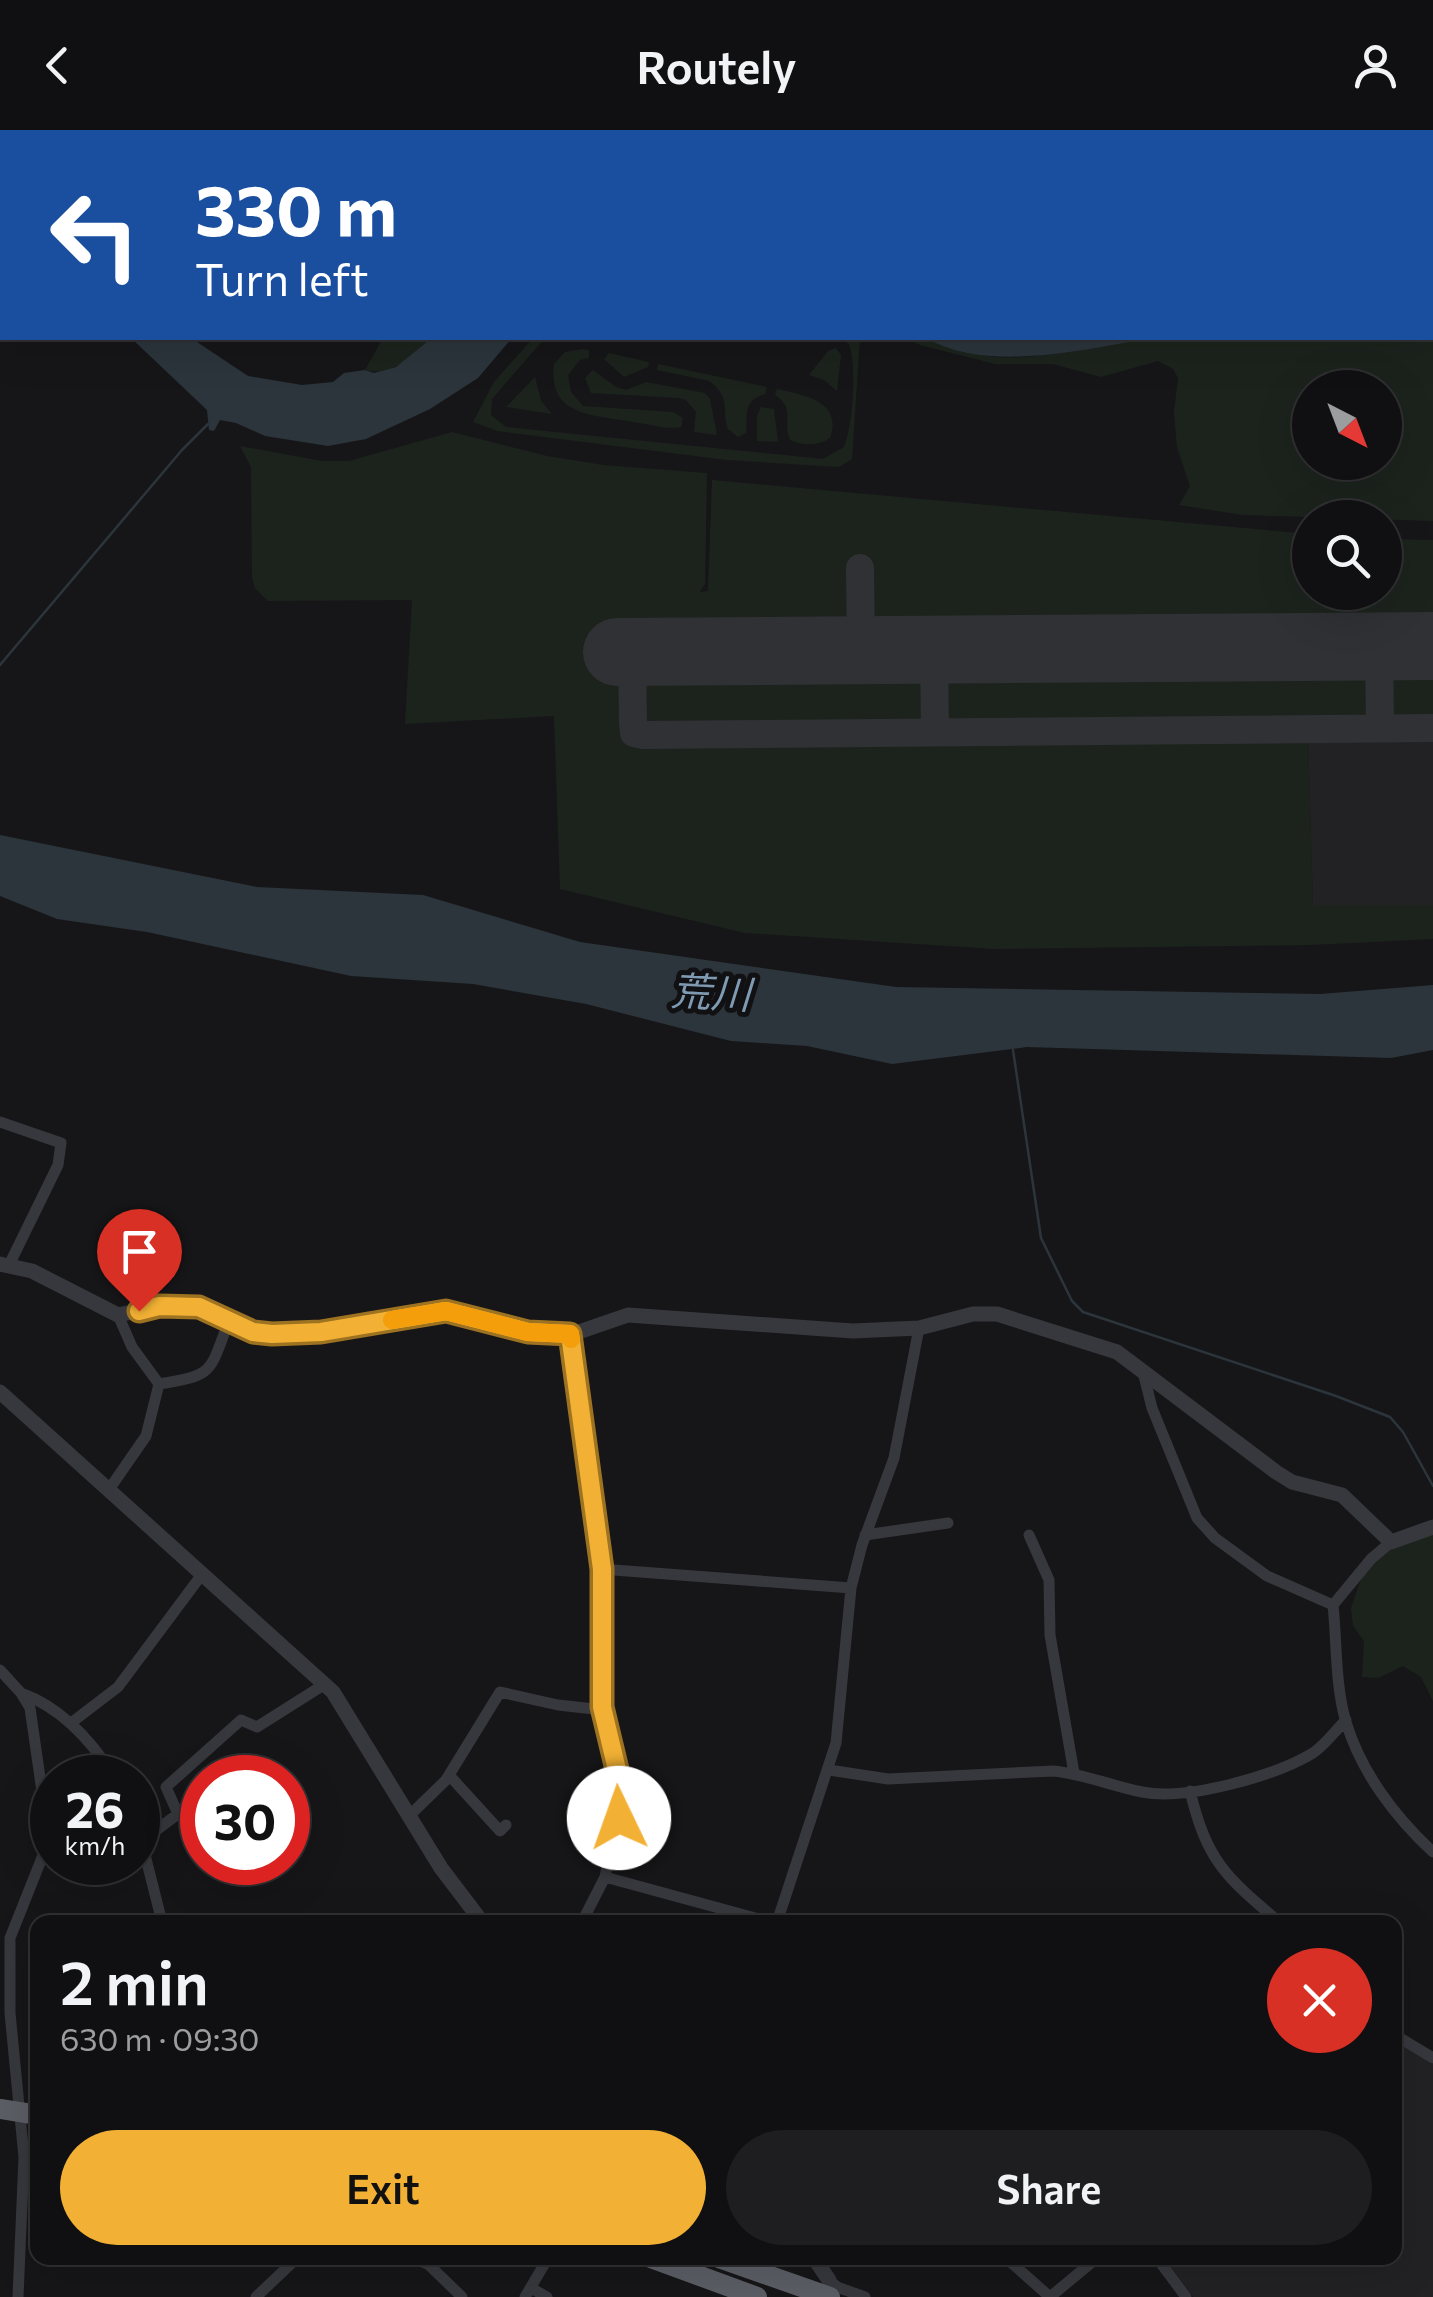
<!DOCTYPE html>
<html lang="en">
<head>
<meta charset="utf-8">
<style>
  body { margin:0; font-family:Commissioner,"Noto Sans JP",sans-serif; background:#1e1e20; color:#f1f3f6; height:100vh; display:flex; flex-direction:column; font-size:38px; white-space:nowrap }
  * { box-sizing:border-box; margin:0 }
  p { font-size:32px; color:#9c9d9f }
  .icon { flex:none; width:55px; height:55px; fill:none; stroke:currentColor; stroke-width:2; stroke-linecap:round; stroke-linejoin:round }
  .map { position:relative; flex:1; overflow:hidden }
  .panel { position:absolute; left:30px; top:1785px; width:1372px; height:350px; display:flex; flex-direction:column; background:#101012; border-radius:20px; box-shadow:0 10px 40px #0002,0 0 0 2px #303032 }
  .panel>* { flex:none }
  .top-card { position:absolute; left:0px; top:0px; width:1435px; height:210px; box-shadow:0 10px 40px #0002,0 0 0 2px #303032; background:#1a4fa0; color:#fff; overflow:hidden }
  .needle { width:65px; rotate:138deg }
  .tools { position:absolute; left:1292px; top:240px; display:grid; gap:20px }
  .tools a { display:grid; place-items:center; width:110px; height:110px; border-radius:50%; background:#101012; box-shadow:0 10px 40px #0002,0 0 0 2px #303032; font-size:50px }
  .speed { position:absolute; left:30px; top:1625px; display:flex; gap:20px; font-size:50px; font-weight:700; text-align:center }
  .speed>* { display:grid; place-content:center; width:130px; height:130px; border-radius:50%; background:#101012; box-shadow:0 10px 40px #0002,0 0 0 2px #303032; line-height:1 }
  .speed small { font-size:25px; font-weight:400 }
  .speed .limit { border:15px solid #d22; background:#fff; color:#111 }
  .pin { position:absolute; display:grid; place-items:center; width:85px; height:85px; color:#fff; margin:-102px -42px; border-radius:50% 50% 50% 0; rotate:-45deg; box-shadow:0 0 10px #0007 }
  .pin .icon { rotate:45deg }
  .me { position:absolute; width:110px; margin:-55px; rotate:357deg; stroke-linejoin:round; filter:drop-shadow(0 0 8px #0008) }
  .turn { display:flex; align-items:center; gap:35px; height:210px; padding:0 30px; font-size:45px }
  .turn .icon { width:130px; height:130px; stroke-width:2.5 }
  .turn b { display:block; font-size:70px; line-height:85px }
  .round { display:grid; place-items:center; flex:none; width:105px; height:105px; border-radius:52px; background:#1e1e20 }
  .head { display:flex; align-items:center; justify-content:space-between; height:170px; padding:0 30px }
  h1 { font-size:60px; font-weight:600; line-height:75px }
  .action { display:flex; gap:20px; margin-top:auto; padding:20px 30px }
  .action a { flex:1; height:115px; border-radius:60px; background:#f2b134; color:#111; font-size:40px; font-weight:600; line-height:115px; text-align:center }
  .action a+a { background:#1e1e20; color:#f1f3f6 }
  header { display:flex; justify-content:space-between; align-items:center; height:130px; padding:0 30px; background:#101012; font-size:45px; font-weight:600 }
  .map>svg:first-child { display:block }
</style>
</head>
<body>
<header><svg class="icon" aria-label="back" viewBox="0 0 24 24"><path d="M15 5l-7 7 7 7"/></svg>Routely<svg class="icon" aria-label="person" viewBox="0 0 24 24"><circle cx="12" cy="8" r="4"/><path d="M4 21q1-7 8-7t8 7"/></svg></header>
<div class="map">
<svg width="1433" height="2167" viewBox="0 0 1433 2167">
  <rect width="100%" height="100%" fill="#161618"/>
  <path fill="#222225" d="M1433,604V775L1313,776L1308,607Z
    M1395,1910L1433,1934V2167H1193L1164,2128H1395Z"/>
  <path fill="#1c231d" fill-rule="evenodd" d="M583,0H1363L574,2Z
    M1433,18V391L1243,385L1179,375L1190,356L1177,317L1174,283L1178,248L1173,239L1158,231L1101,247L1053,234H995L920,215L906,208C936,207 964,224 995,227C1050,231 1102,210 1155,208C1247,204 1340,208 1432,208ZM1310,258H1385V332H1310Z
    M383,208H432C419,226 387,247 365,240Z
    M533,208H545L492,269L491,285L506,297L823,329L844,317C853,295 857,237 849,214L838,208H860L852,329L839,337L727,330L497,301L473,292L494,252Z
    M836,218L841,225L837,261L824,250L809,245L828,221Z
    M582,219L589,220V228L580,230L568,245L571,262L583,276L673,282L683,288L681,297C666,300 649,294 633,292C595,285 547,287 554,234L565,222Z
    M609,223L649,232L648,237L624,247L604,229Z
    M658,234L767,257L765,264C742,271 748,284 746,303L738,307L728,299C721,278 732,268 709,251L657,240Z
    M593,240L616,257L626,260L646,252L705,263L710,269L717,305L694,302L696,282L686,270L678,268L591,263L585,248Z
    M535,247L541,271L552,284L506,277Z
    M777,259C804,265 843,271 830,308C818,316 803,316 790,310C782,292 796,278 775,265Z
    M761,277L774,279L778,312L757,311V286Z
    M452,302L547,326L603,335L707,343L705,454L700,462L708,461L712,350L1310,404V462H1385V409L1433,410V496L614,506L611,539L624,538L626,612L1308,607L1313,775H1433V809L1311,815L994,819L745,803L560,759L554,586L405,594L412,470L268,471L255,458L252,448L251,337L240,316L322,331H349Z
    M1370,533V587L945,594L944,538Z
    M1391,534H1433V587H1389Z
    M926,538L928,594L642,596V539Z
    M1433,1397V1571L1421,1547L1403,1536L1378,1548L1362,1547L1364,1511L1353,1496L1351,1478L1367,1432L1391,1412Z"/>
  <path fill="#2c353c" d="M131,208H191L248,246L302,255L333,252L344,243L365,240L374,243L396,237L432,208H512L478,248L430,279L366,309L328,316L265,306L236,293L220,290L214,301L209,300L207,280Z
    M926,208H1152C1084,219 988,244 926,208Z
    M0,705L257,757L423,765L580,812L896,857L1320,864L1433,855V920L1391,928L1027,917L892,934L807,916L731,911L586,874L473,854L351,846L147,802L57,789L0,766Z"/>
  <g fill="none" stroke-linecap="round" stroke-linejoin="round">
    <path stroke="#2c353c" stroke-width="2.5" d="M0,535L182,320L208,294
      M1013,920L1041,1108L1072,1171L1083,1182L1336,1266L1390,1287L1403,1302L1433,1356"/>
    <path stroke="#303135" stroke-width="28" d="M860,438L861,520
      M1379,516L1380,598
      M934,519L935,602
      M632,522L633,593L634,603L642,605L1433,598"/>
    <path stroke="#303135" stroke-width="68" d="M617,522L1433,516"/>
    <path stroke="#37383d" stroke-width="11" d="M0,992L61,1013L58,1035L9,1135
      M118,1185L132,1217L159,1254
      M570,1205L601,1439L602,1577L620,1652V1672L605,1747L582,1792
      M1143,1242L1152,1278L1197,1388L1215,1408L1267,1446L1333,1475
      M159,1254C216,1245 209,1242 229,1191
      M110,1358L146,1306L159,1254
      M865,1405L948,1393
      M1029,1405L1049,1450L1050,1505L1074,1643
      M1391,1412L1371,1429L1333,1475C1337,1513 1335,1555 1346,1592C1361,1642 1395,1687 1433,1722
      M601,1439L851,1458
      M0,1540L21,1563L30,1578L49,1710L10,1808V1883L24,2027L18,2167
      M21,1563C62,1578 92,1611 115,1648
      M71,1593L118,1557L203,1443
      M829,1640L888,1649L1053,1641C1084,1644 1112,1656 1142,1662C1186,1671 1275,1646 1313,1623C1325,1615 1335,1601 1346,1590
      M449,1645L500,1701L506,1695
      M1190,1661C1207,1731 1225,1746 1279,1792
      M408,1687L446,1650L500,1562L558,1575L603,1580
      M138,1697L162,1792
      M138,1710H143L178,1684L166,1657L241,1590L257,1597L325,1554
      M605,1747L770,1792
      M777,1792L836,1613L851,1458L862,1415L894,1328L919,1198
      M1395,1905L1433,1928
      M412,2128L428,2134L462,2167
      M1006,2128L1050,2167
      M1131,2128H1135
      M1157,2128L1186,2167
      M829,2150L837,2157L865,2167
      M531,2158L547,2167
      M256,2167L297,2128
      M525,2167L548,2128
      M1050,2167L1097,2128"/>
    <path stroke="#37383d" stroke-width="15" d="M0,1134L32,1141L118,1185L159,1176L199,1177L253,1202L271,1204L321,1202L446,1181L551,1205H570L628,1185L853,1201L919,1198L973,1184H997L1117,1222L1276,1342L1292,1352L1342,1365L1391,1412L1433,1397
      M0,1262L333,1562L441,1738L482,1792
      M814,2128L829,2150"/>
    <path stroke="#5b5e65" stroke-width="20" d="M0,1979L38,1985
      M651,2128L757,2167
      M719,2128L830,2167"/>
  </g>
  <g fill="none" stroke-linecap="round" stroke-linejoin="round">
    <defs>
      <path id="route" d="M139,1181L159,1176L199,1177L253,1202L272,1204L321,1202L446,1181L528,1202L570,1204L602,1439V1577L620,1652L619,1688"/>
    </defs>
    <use href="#route" stroke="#9d7322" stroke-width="25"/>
    <use href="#route" stroke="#f2b134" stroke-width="18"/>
    <path stroke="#f59e0b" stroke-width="18" d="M392,1190L446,1181L528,1202L570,1204L571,1209"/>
  </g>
  <g text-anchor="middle" stroke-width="10" stroke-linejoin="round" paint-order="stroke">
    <g font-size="40" font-style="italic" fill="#7f9bb3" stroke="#111113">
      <text transform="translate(711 863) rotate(3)" y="14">荒川</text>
    </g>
  </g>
</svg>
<div class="tools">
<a><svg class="needle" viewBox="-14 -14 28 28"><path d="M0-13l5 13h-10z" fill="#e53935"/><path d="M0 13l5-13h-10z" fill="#9c9d9f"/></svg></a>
<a><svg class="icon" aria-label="search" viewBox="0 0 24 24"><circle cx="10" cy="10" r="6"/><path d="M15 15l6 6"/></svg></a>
</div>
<div class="speed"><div>26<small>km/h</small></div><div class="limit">30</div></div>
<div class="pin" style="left:139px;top:1181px;background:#d93025"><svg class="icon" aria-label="arrive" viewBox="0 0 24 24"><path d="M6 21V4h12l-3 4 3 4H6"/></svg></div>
<svg class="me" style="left:619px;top:1688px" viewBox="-20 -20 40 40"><circle r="19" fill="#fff"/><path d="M0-13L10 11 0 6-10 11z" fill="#f2b134"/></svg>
<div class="top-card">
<div class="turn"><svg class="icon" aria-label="left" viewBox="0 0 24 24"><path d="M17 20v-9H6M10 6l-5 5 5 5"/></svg><div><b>330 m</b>Turn left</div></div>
</div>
<section class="panel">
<div class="head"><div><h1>2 min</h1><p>630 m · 09:30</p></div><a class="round" style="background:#d93025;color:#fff"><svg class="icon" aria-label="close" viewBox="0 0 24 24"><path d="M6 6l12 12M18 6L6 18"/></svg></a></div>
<div class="action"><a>Exit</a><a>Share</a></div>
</section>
</div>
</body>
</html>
